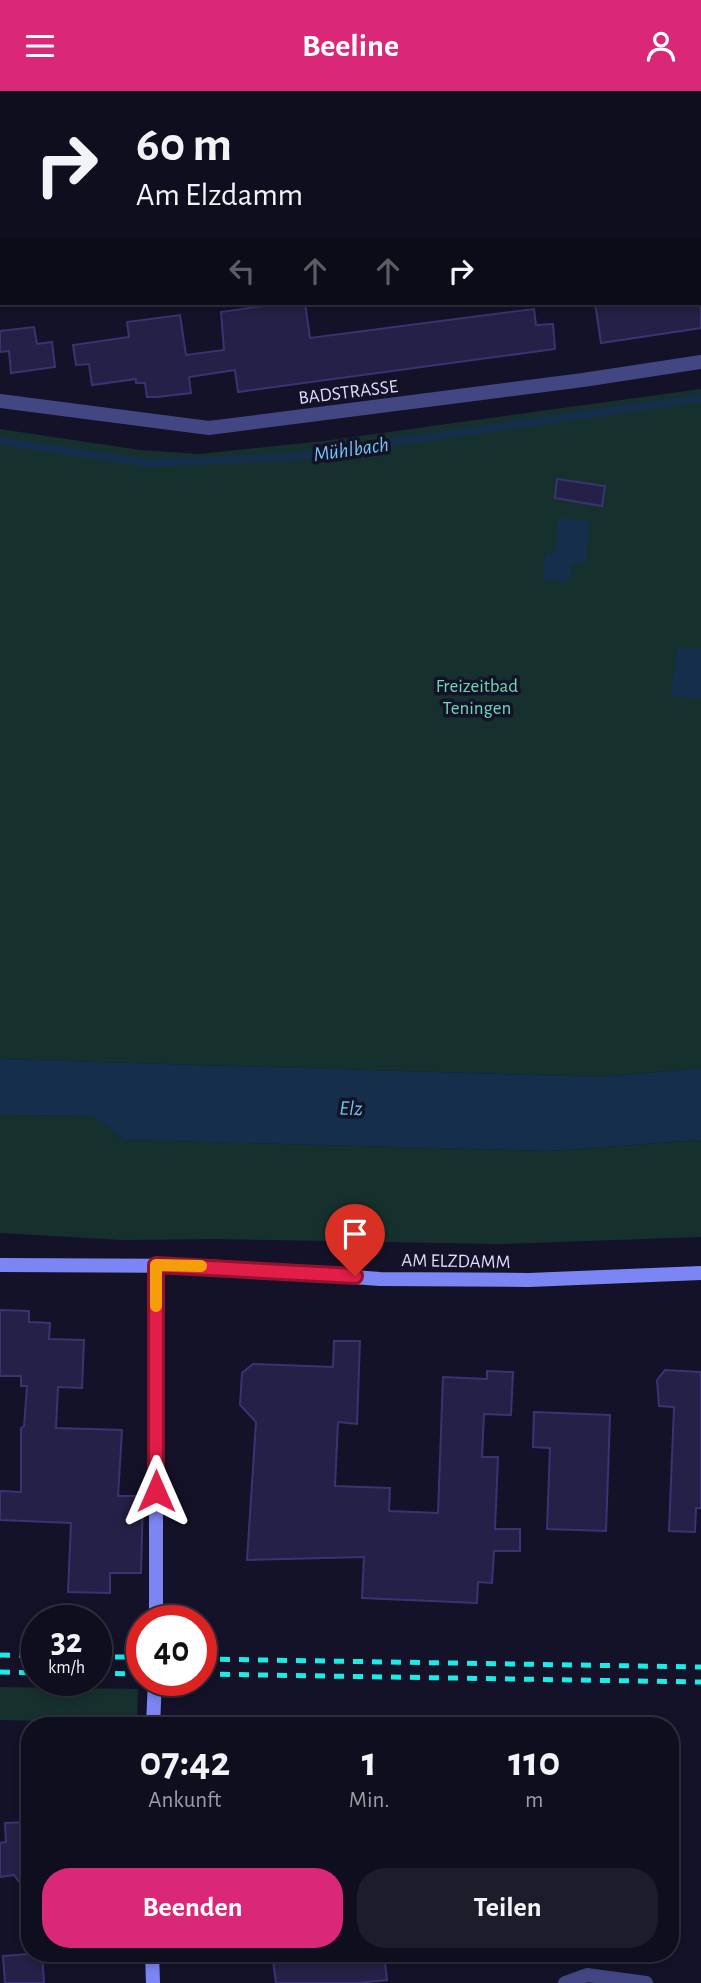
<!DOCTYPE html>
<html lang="de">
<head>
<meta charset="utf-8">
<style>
  body { margin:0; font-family:"Alegreya Sans",sans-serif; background:#1d1c2b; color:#f1f3f6; height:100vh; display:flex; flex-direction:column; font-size:26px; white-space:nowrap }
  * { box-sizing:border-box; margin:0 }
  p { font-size:23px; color:#9b9ca4 }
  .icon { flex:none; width:38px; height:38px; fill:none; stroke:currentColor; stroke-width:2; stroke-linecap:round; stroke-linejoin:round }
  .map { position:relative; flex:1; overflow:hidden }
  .sheet { position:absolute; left:21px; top:1626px; width:658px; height:245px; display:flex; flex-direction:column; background:#0f0e1e; border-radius:28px; box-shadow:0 4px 10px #0003,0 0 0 2px #2f2e3c }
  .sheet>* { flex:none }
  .hud { position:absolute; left:0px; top:0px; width:702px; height:214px; box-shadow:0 4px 10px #0003,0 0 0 2px #2f2e3c; background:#0f0e1e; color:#f1f3f6; overflow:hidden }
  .speed { position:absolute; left:21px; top:1514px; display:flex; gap:14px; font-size:35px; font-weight:700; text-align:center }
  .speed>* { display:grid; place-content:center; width:91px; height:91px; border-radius:50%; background:#0f0e1e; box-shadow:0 4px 10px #0003,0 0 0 2px #2f2e3c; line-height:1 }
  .speed small { font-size:18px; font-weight:400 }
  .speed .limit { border:10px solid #d22; background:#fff; color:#111 }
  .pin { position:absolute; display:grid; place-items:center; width:60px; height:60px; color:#fff; margin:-72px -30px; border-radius:50% 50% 50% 0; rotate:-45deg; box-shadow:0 0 7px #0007 }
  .pin .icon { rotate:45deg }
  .me { position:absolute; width:77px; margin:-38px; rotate:0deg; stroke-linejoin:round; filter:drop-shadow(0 0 5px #0008) }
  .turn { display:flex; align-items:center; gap:24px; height:147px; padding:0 21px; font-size:32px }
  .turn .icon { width:91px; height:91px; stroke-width:2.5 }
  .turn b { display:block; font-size:49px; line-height:60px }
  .lanes { display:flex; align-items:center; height:66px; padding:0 21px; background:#0003; justify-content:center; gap:35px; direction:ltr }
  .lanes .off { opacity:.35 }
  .eta { display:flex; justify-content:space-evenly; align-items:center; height:119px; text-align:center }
  .eta b { font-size:42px; font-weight:600; line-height:49px }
  .cta { display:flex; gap:14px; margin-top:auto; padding:14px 21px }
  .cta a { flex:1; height:80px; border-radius:28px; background:#db2777; color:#fff; font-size:28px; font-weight:600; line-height:80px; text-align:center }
  .cta a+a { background:#1d1c2b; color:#f1f3f6 }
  header { display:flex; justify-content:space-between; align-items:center; height:91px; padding:0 21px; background:#db2777; color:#fff; font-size:32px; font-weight:600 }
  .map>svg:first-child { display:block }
</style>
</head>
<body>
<header><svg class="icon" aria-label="menu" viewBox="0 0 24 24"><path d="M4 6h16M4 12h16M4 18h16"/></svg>Beeline<svg class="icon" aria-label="person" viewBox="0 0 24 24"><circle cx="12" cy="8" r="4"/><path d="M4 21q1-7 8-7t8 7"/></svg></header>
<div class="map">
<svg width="701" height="1892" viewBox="0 0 701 1892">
  <rect width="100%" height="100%" fill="#141228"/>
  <path fill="#16312d" d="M701,298V977L602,986L0,968V338L140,359L199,363L324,350Z
    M0,1024L95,1025L124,1049L169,1050L549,1060L701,1049V1146L500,1153L216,1148L123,1149L0,1142Z
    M0,1596L138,1598L137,1632L0,1629Z"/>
  <path fill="#142e4b" d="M559,426L590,430L585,474L572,472L569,491L542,488L546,462L554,463Z
    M678,556L701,558V608L671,605Z
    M0,968L602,986L701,977V1049L549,1060L124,1049L94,1025L0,1024Z"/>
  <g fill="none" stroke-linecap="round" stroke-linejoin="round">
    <path stroke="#142e4b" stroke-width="8" d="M0,350L147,372L292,366L701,307"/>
  </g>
  <path fill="#242047" stroke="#393471" stroke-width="2" d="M285,212H305L310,247L534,218L536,234L553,233L555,258L238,301L235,279L189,286L191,302L157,306H147L145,292H136V288L92,294L89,273L76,274L73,254L129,246L127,231L180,224L186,264L224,259L221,221Z
    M595,212H701V237L601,252Z
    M34,236L37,253L52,251L55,276L11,282L9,260L0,261V240Z
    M557,388L605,395L602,415L555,407Z
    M0,1219L29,1220V1231L50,1232L49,1248L84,1249L82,1297L58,1296L56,1337L122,1339L118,1405H143L141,1482H110V1502L68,1501L71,1432L0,1429V1400L21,1401V1337L24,1335L27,1295H21V1285H0Z
    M334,1250H360L357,1333L338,1331L335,1395L390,1397L389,1420L438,1422L443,1286L487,1288V1280L513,1281L511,1324L484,1323L482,1366H498L495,1438H520V1460H494L492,1492L478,1491L477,1512L362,1507L364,1466L247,1469L256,1331L240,1314L242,1282L253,1273L333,1276Z
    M665,1279L701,1281V1417H696L695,1441L669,1440L674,1316L659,1315L657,1289Z
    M534,1321L610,1324L606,1440L547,1438L550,1357L533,1356Z
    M30,1731V1805L14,1784L0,1786V1752L6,1751L5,1732Z
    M42,1862L44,1892H5L3,1865Z
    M272,1862H384L387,1889L357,1892H276Z"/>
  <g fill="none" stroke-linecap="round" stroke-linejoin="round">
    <path stroke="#424683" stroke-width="14" d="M255,0L256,2
      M602,0V2
      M0,310L209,337L583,289L701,271
      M565,1892L587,1884L646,1892"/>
    <path stroke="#7b86f4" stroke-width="14" d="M0,1174L205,1175L380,1188L529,1189L701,1182
      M156,1174V1530
      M153,1634L155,1589
      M152,1862L153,1892"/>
    <path stroke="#19ece9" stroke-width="5" stroke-dasharray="10 9" stroke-linecap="butt" d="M0,1564L37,1565
      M96,1566H142
      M201,1568L701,1576
      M0,1581L37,1582
      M96,1582L142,1583
      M201,1583L701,1591"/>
  </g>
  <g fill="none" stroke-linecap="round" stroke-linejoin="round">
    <defs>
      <path id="route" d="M156,1400V1174L355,1185"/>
    </defs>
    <use href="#route" stroke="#92132f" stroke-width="18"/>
    <use href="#route" stroke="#e11d48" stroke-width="12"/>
    <path stroke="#f59e0b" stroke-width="12" d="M156,1215V1174L201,1175"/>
  </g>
  <g text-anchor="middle" stroke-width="7" stroke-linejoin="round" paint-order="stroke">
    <g font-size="19" fill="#dcdcfc" stroke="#141228">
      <text transform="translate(348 300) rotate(-7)" y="7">BADSTRASSE</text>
      <text transform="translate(456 1169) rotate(1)" y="7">AM ELZDAMM</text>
    </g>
    <g font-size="19" fill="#6dd7b1" stroke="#141228">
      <text x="477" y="601">Freizeitbad<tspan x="477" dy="22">Teningen</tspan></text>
    </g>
    <g font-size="21" font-style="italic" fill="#73c6f3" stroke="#141228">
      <text transform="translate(351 358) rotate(-8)" y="7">Mühlbach</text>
      <text transform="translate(351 1017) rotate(2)" y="7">Elz</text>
    </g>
  </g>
</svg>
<div class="speed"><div>32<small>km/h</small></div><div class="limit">40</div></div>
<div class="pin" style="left:355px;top:1185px;background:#d93025"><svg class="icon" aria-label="arrive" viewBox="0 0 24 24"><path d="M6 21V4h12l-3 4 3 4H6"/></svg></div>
<svg class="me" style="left:156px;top:1400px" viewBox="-20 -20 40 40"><path d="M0-17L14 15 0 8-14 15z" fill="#e11d48" stroke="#fff" stroke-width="4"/></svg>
<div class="hud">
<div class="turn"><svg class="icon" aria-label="right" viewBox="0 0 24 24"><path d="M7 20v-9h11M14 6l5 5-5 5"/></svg><div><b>60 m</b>Am Elzdamm</div></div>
<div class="lanes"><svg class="icon off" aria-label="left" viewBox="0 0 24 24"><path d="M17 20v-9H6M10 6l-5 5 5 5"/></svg><svg class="icon off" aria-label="ahead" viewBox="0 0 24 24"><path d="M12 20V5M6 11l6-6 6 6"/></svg><svg class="icon off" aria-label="ahead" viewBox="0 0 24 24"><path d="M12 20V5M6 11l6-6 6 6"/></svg><svg class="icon" aria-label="right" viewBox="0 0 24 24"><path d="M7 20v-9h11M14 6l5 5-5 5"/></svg></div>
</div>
<section class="sheet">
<div class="eta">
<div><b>07:42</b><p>Ankunft</p></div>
<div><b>1</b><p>Min.</p></div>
<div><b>110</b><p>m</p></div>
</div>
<div class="cta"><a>Beenden</a><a>Teilen</a></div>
</section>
</div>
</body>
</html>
